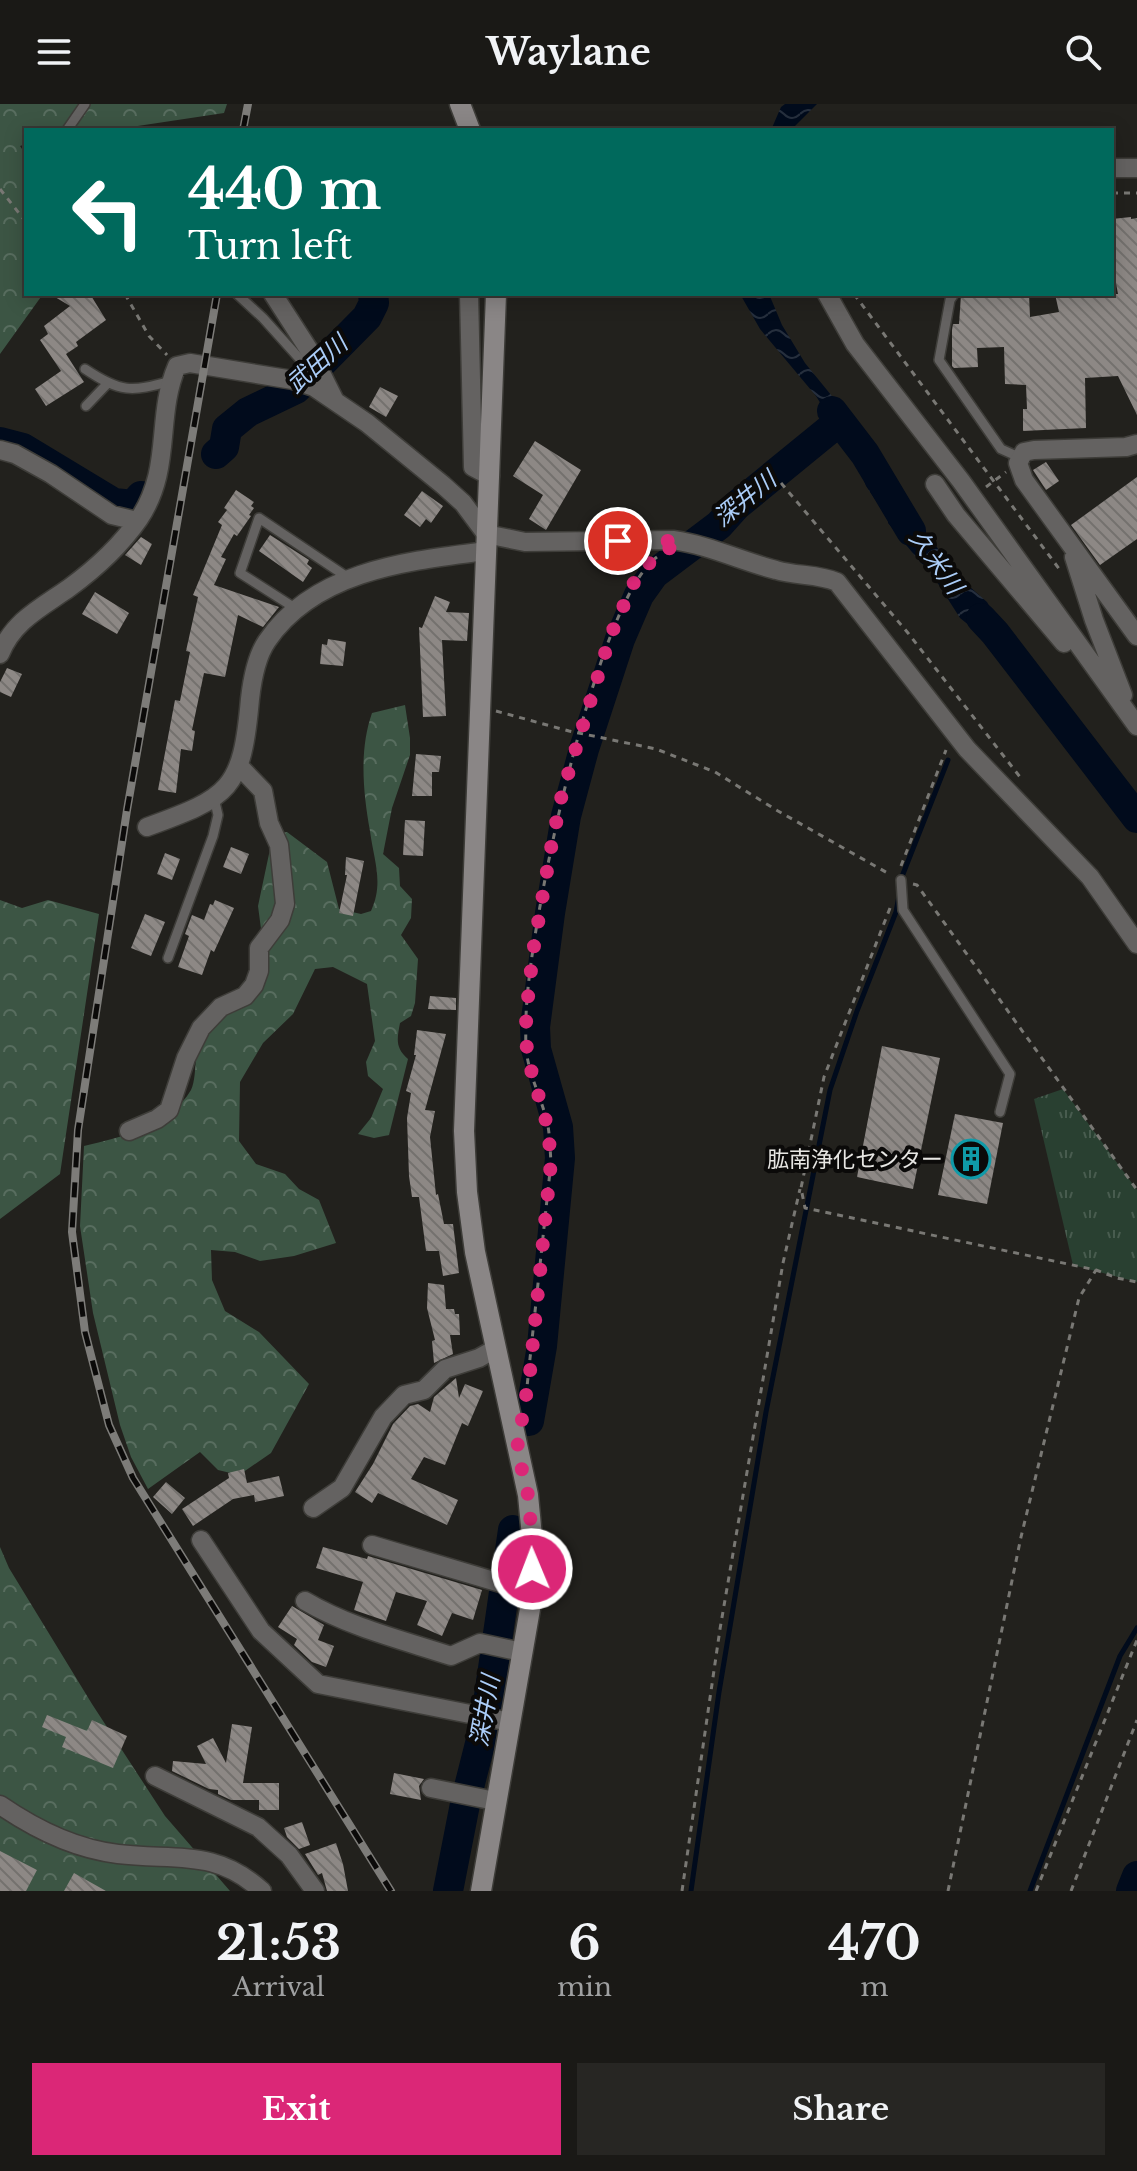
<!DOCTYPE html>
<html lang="en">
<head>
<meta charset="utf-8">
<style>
  body { margin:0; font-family:"Libre Baskerville","Noto Sans JP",serif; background:#272623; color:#f1f3f6; height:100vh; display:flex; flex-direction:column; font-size:30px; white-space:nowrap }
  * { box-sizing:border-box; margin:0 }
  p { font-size:26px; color:#9fa0a1 }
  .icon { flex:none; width:44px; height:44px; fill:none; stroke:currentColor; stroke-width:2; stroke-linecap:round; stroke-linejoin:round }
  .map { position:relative; height:1787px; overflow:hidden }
  .details { display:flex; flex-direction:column; background:#1a1916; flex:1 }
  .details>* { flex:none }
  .top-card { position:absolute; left:24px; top:24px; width:1090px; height:168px; border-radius:0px; box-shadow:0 4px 20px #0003,0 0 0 2px #383835; background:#00695c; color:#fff; overflow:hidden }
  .pin { position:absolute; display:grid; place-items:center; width:68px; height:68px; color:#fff; margin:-34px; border:4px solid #fff; border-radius:50%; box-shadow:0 2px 8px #0007 }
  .me { position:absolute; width:88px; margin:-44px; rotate:359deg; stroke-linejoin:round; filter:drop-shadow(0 0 6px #0008) }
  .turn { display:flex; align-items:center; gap:28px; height:168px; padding:0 32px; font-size:36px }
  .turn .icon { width:104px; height:104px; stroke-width:2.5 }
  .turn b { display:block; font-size:56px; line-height:68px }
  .eta { display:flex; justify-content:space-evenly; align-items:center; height:136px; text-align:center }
  .eta b { font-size:48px; font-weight:700; line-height:56px }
  .cta { display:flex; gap:16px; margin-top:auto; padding:16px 32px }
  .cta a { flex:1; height:92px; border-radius:0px; background:#db2777; color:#fff; font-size:32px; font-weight:700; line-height:92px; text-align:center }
  .cta a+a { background:#272623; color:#f1f3f6 }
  header { display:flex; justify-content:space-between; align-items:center; height:104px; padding:0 32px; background:#1a1916; font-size:36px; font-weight:700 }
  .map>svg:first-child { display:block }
</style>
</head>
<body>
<header><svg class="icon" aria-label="menu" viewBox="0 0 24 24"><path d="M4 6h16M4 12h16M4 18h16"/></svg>Waylane<svg class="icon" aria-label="search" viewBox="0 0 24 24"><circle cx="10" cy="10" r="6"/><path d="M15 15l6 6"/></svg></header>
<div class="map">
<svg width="1137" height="1787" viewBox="0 0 1137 1787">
  <defs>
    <pattern id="forest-crowns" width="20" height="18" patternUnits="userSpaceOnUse" patternTransform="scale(2)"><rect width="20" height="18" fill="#3c5544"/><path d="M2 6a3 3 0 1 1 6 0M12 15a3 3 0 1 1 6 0" fill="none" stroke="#586d5f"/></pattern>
    <pattern id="park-tufts" width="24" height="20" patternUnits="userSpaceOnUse" patternTransform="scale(2)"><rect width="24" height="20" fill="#294031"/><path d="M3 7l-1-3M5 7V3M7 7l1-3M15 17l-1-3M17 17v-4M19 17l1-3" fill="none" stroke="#485c4f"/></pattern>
    <pattern id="water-waves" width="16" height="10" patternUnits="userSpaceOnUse" patternTransform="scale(2)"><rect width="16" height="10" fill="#010b1c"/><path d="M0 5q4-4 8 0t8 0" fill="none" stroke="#262f3d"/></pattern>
    <pattern id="building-back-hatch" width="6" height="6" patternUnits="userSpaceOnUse" patternTransform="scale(2)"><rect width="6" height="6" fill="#8d8885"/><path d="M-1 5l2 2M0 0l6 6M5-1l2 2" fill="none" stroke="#74716e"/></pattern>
  </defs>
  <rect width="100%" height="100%" fill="#22211d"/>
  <path fill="url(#forest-crowns)" d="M0,0H227L224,9L111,26H26V40L20,42L26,51V190H43L0,250Z
    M405,601L410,634V651L392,704L383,750L399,764L400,782L412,795L411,814L401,831L418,855L415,899L411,912L400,919C397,935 395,944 408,955L389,1031L374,1034L358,1030L371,1014L383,985L368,972L366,958L375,937L367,880L333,863L315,865L293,910L263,939L240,978L239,1037L256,1060L285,1070L299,1085L319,1096L336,1139L294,1152L260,1157L235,1148L211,1146L212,1176L225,1207L259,1228L309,1280L271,1349L239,1371L218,1366L200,1348L148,1385L131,1353L120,1321L93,1209L80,1122L84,1042C122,1033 170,1022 191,986C195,978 195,964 196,955C202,921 220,914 247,898L263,840L258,802L273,731L287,728L327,758L339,805L361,810L371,807C384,779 374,757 370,727C363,688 359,646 372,609Z
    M0,796L22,804L48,796L99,810L60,1070L0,1115Z
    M0,1443L9,1464L92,1600L165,1712L230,1787H0Z"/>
  <path fill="url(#park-tufts)" d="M1063,985L1137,1086V1178L1073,1161L1034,995Z"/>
  <path fill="url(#water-waves)" d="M785,0H817L791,26H771L781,3Z
    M740,190H769L782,221L805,259L840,302L870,365L876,387L884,392L910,400L916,409L914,413L961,475L987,498L1015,545L997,544L960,514L928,464L921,459L888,419V414L866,382L854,348L844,335L810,351L801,339L827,310L816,292L760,225Z"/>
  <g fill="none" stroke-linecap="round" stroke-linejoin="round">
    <path stroke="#010b1c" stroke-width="5" d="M901,775L948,656
      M691,1787L719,1588L766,1308L830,986L857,907L896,808L899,792
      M1030,1787L1120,1552L1137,1524"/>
    <path stroke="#010b1c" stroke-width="30" d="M832,307L865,350L911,427
      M0,338L23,344L114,399L133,401L141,392
      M216,350L224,343L227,325L248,308L296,285L367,213L374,199L373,190
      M981,514L995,529L1137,714
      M529,1317L542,1242L560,1054L558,1023L536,945L535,923L550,809L566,712L584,645L620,535L639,491L654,470L719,421L736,402L835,321
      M448,1787L466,1695L485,1620L513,1426
      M1131,1787L1137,1772"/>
  </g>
  <path fill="url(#building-back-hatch)" d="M1131,113V115L1137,114V311L1118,272L1085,274L1086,324L1023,327V305H1027L1026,281L1005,280L1004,243L977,244L978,263L954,264L952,262V226L953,220H959L961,191L1029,190L1030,213L1059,208L1055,190H1118L1112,158V115Z
    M50,190H90L106,216L76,238L78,242L66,250L84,278L46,302L35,285L61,267L40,236L48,230L44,222L70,202Z
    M380,283L398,292L386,313L369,303Z
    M535,337L581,366L546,426L529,415L543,391L513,372Z
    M1046,358L1059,377L1046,386L1033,366Z
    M1137,373V435L1100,461L1071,421Z
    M236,386L254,398L251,402L254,404L249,411L251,412L237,432L234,430L221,453L226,455L214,481L279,503L263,523L238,511L225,573L204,569L192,626L195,627L192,647L181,645L176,689L158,686L175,596L180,597L190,548L186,547L198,493L193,491L222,421L218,418L227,406L224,404Z
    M422,387L443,402L431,419L426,415L420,423L404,411Z
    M270,431L309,456L307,460L312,464L303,478L259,447Z
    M141,433L152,440L141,461L125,451Z
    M95,488L129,509L117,530L82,510Z
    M435,492L450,498L446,508L469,509L467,537L442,536L446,612L423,613L419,523L422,524Z
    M328,535L346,538L343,562L320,560L322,540L327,541Z
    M7,564L22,570L11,593L0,588V578Z
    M416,650L441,652L439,668H432V692H412Z
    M405,716L425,717L423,752L403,751Z
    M231,743L249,750L241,770L223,763Z
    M165,749L180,755L172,776L157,770Z
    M346,753L364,757L353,812L339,809L347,771H345Z
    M215,796L234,804L214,848L211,846L202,871L178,863L189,832L185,830L192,811L204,816L210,800L213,801Z
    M145,810L165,818L151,852L131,844Z
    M430,892L456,894V906L428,905Z
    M417,926L446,930L425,1006L435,1007L430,1033L436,1091L438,1090L444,1120H453L459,1169L443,1172L439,1147H426L419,1093H412L409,1072L407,1014L411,989L406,987L416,951H414Z
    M882,942L940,954L913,1085L857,1073Z
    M955,1010L1003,1019L987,1100L938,1091Z
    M428,1179L444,1181L446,1205H454L455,1210H459L460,1231H450L453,1250L434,1259L432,1237L435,1236L427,1204Z
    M456,1274L459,1294L465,1280L483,1287L468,1322L462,1319L445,1361L424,1353L411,1375L458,1396L447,1421L378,1389L372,1399L355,1388L373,1360L393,1320L410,1302L418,1300L430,1308L434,1293Z
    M244,1365L247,1379L279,1372L284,1392L255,1398L254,1391L233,1395L193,1422L182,1405L229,1374L228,1369Z
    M166,1378L185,1394L172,1410L153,1393Z
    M323,1443L367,1455L368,1452L482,1486L473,1516L452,1509L442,1532L417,1521L427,1497L396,1488L386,1517L354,1506L363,1478L316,1464Z
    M292,1502L324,1521L318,1536L334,1542L326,1563L312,1558L294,1541L297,1535L278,1523Z
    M47,1611L87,1627L92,1616L127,1632L113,1664L62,1643L66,1633L42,1623Z
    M232,1620L252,1623L243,1679H279V1706H259V1696H231L218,1690V1686L209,1685L172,1667L173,1657L206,1660L197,1642L213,1634L226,1659Z
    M394,1669L424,1675L419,1682L421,1696L390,1690Z
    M302,1718L310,1741L299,1745L287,1733L284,1724Z
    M336,1739L343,1760L348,1787H327L322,1769L318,1771L305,1750Z
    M0,1747L37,1766L26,1787H0Z
    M74,1769L106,1787H64Z"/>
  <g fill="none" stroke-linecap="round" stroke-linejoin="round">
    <defs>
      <path id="lane" d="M67,26L85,0
        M237,190L263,214L317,274
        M954,190L950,196L939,256L1001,345L1021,354
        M85,265C121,289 131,288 171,277
        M86,302L107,280
        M298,506L240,469L259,414L350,475
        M901,776L903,806L1010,970L1000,1008
        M168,854L213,732L218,711L214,694"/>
      <path id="street" d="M1112,64H1137
        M273,190L311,249L334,295
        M469,190L473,363L490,372
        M827,190L855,240L961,377L1137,622
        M1137,340L1126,343L1034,346L1024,348L1018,359L1024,376L1137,532
        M0,346L15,350L51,370L112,411L137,417
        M935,380L956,411L1064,539
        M1074,453L1094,516L1123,591
        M0,550C13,517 42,503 69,484C95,465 121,441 139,415C173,364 155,313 177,262L190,259L293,276L314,283L367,319L443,381L463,399L486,430L525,438L673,436C709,441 741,457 776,466C796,472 819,470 837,478L967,645L1090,773L1137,840
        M147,723C230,693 242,686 250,595C252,577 256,553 267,537C315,466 409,457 486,447
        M129,1027L157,1015L169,1006L186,954L201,924L221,903L245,892L254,881L259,867V844L280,816L285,800L279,741L269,719L263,687L239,662
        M313,1404L342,1384L383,1313L404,1291L424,1286L445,1265L479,1254L495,1245
        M201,1436L261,1527L318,1580L510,1618
        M372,1441L531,1488
        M305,1497C349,1523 402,1536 451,1552L480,1539L522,1548
        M155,1672L258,1723L289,1751L315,1787
        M431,1684L495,1697
        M0,1701C35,1725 75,1745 118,1750C175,1757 215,1744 262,1787"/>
      <path id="secondary" d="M460,0L470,26
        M481,1787L530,1505L533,1443L528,1391L475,1148L467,1088L464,1027L496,190"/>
    </defs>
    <use href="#lane" stroke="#3e3d39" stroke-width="12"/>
    <use href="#street" stroke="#3e3d39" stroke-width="21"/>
    <use href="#secondary" stroke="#3e3d39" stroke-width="23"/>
    <path stroke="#797874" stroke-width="3" stroke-dasharray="6 6" stroke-linecap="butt" d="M0,85L26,118
      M1112,89H1137
      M125,190L149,232L167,251
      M854,190L1060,466
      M781,379L908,529L1020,673
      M986,383L1006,368
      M496,607L569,627L656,645L715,668L778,707L891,771
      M901,762L946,646
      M913,780L917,781L1137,1086
      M890,804L824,973L801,1084L805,1104L1096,1166L1117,1174L1137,1178
      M526,1292L551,1058C550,1046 550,1034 548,1022C543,998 531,976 527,952C525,941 526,927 526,916C526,834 595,497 657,453
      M682,1787L720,1525L783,1159L800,1085
      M948,1787L1021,1433L1079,1194L1096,1166
      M1036,1787L1137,1536
      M1071,1787L1137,1616"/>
    <use href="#lane" stroke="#646261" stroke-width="9"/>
    <use href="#street" stroke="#646261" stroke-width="18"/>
    <use href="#secondary" stroke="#8a8686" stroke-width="20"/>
    <defs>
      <path id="rail" d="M243,26L248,0
        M217,190L127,706L78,1026L72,1128L85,1228L109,1321L133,1374L391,1787"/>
    </defs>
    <use href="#rail" stroke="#7d7c79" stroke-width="8"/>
    <use href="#rail" stroke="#0b0a09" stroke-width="5" stroke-dasharray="15" stroke-linecap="butt"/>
  </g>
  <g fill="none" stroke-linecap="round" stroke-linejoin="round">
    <path stroke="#db2777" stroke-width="14" stroke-dasharray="0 25.2" d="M532,1465L533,1443L528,1391L517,1345L530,1268L551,1058L548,1024L527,952L526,912L533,848L551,744L562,690L610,533L633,480L651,457L680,437H618"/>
  </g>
  <defs>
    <symbol id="building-ring" viewBox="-11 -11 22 22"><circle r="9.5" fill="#0b0a09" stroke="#0f9aa8" stroke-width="1.5"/><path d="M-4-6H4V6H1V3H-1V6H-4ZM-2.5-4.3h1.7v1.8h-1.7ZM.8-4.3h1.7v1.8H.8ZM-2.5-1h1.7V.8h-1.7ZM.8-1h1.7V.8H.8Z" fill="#0f9aa8"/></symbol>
  </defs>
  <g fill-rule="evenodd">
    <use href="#building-ring" x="949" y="1033" width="44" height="44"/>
  </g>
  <g text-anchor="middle" stroke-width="8" stroke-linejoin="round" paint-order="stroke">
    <g font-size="22" fill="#e7e6e3" stroke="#0b0a09" text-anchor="end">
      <text x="943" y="1063">肱南浄化センター</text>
    </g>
    <g font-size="24" font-style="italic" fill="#abcdf8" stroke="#0b0a09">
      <text transform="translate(317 260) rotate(-42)" y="8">武田川</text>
      <text transform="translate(745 395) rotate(-39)" y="8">深井川</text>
      <text transform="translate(936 458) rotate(54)" y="8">久米川</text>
      <text transform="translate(485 1607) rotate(-80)" y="8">深井川</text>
    </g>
  </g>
</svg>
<div class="pin" style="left:618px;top:437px;background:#d93025"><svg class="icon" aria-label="arrive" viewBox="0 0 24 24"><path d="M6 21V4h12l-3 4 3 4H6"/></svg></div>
<svg class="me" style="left:532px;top:1465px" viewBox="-20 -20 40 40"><circle r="17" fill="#db2777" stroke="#fff" stroke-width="3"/><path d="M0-11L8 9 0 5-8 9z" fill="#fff"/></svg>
<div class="top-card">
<div class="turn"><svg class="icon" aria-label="left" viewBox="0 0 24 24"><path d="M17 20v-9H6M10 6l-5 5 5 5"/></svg><div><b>440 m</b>Turn left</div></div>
</div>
</div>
<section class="details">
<div class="eta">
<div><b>21:53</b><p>Arrival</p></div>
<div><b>6</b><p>min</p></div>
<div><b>470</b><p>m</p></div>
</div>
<div class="cta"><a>Exit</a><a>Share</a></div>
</section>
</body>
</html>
